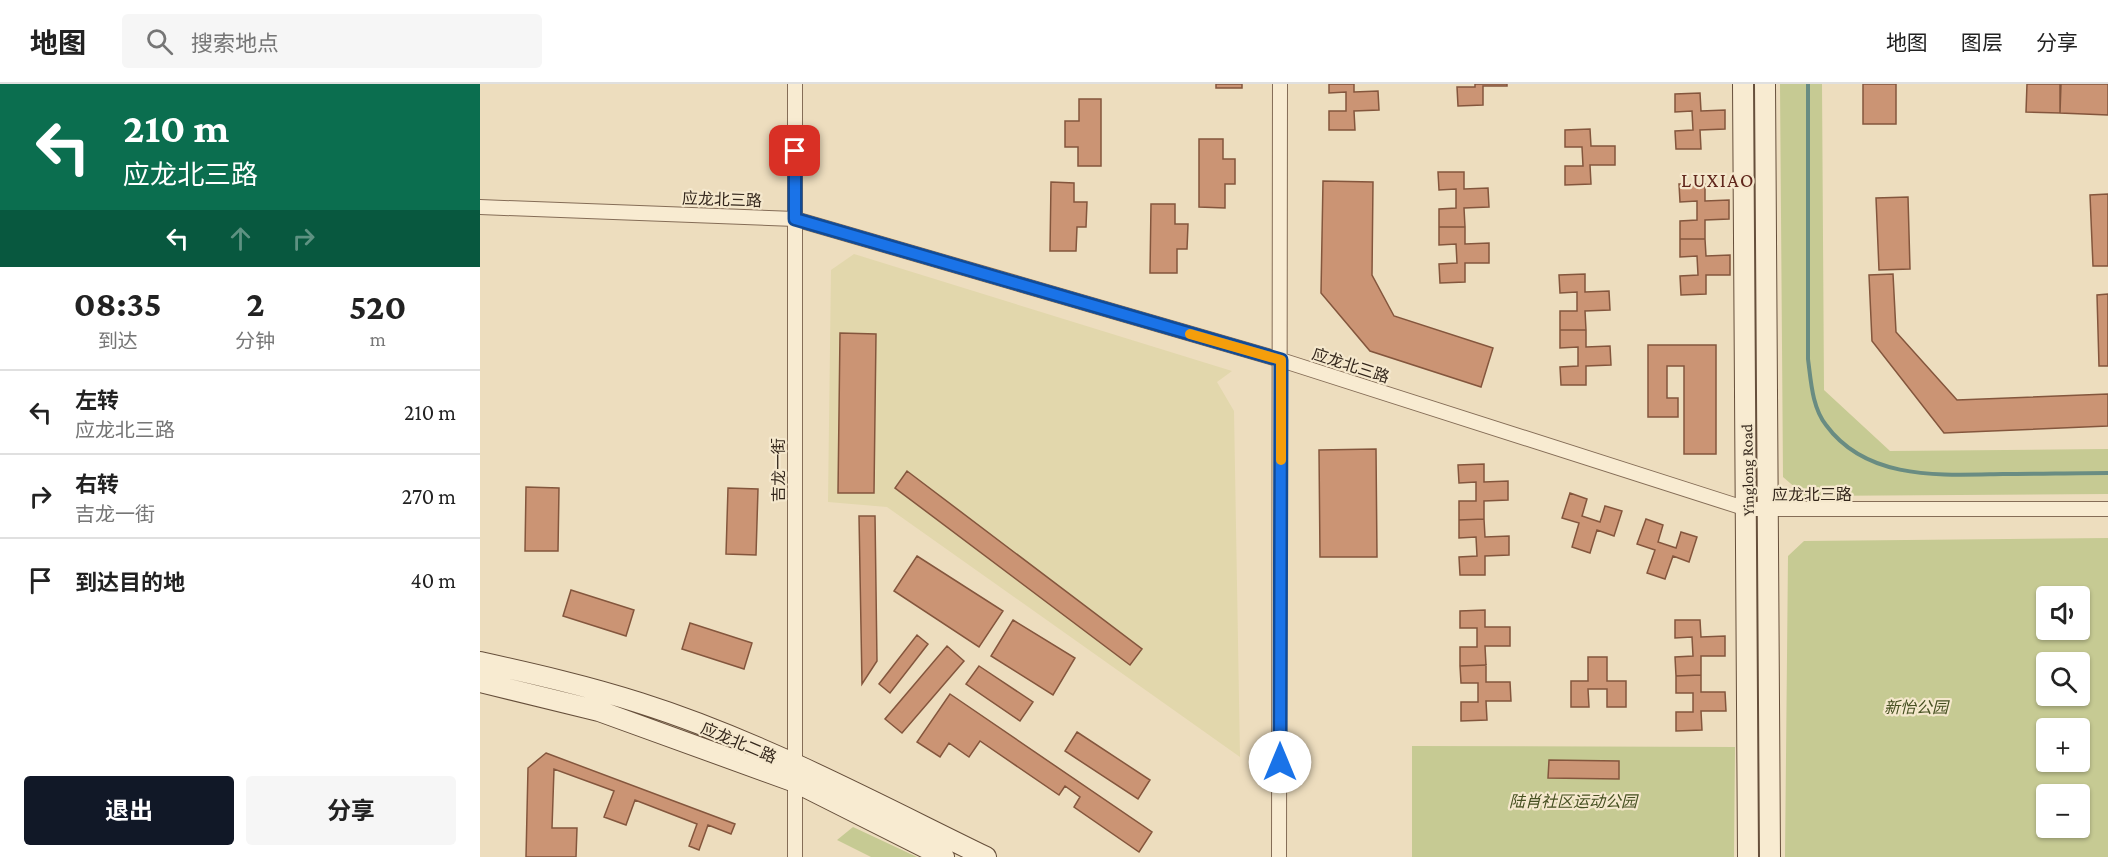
<!DOCTYPE html>
<html lang="zh">
<head>
<meta charset="utf-8">
<style>
  body { margin:0; font-family:"Crimson Pro","Noto Sans SC",serif; background:#f6f6f6; color:#222; height:100vh; display:flex; flex-direction:column; font-size:22px; white-space:nowrap }
  * { box-sizing:border-box; margin:0 }
  p { font-size:20px; color:#767676 }
  .icon { flex:none; width:33px; height:33px; fill:none; stroke:currentColor; stroke-width:2; stroke-linecap:round; stroke-linejoin:round }
  .map { position:relative; flex:1; overflow:hidden }
  .side { display:flex; flex-direction:column; background:#fff; width:480px }
  .side>* { flex:none }
  .guide { background:#0b6e4f; color:#fff; overflow:hidden }
  .tools { position:absolute; left:1556px; top:502px; display:grid; gap:12px }
  .tools a { display:grid; place-items:center; width:54px; height:54px; border-radius:6px; background:#fff; box-shadow:0 2px 4px #0004; font-size:30px }
  .pin { position:absolute; display:grid; place-items:center; width:51px; height:51px; color:#fff; margin:-26px; border-radius:12px; box-shadow:0 3px 9px #0006 }
  .me { position:absolute; width:66px; margin:-33px; rotate:0deg; stroke-linejoin:round; filter:drop-shadow(0 0 4px #0008) }
  .turn { display:flex; align-items:center; gap:21px; height:126px; padding:0 24px; font-size:27px }
  .turn .icon { width:78px; height:78px; stroke-width:2.5 }
  .turn b { display:block; font-size:42px; line-height:51px }
  .lanes { display:flex; align-items:center; height:57px; padding:0 24px; background:#0003; justify-content:center; gap:30px; direction:ltr }
  .lanes .off { opacity:.35 }
  .eta { display:flex; justify-content:space-evenly; align-items:center; height:102px; text-align:center }
  .eta b { font-size:36px; font-weight:700; line-height:42px }
  .primary-button { display:flex; gap:12px; margin-top:auto; padding:12px 24px }
  .primary-button a { flex:1; height:69px; border-radius:6px; background:#111827; color:#fff; font-size:24px; font-weight:700; line-height:69px; text-align:center }
  .primary-button a+a { background:#f6f6f6; color:#222 }
  ul { padding:0; list-style:none }
  li { display:flex; align-items:center; gap:18px; height:84px; padding:0 24px; border-top:2px solid #e0e0e0 }
  li div { flex:1 }
  li b { display:block; font-size:22px }
  li em { font-style:normal }
  header { display:flex; align-items:center; gap:36px; box-sizing:border-box; height:84px; padding:0 30px; background:#fff; border-bottom:2px solid #e0e0e0 }
  header strong { font-size:28px }
  nav { display:flex; gap:33px; margin-inline-start:auto; font-size:21px }
  .search { width:420px; height:54px; background:#f6f6f6; display:flex; align-items:center; gap:15px; box-sizing:border-box; padding:0 21px; border-radius:6px; color:#767676; font-size:22px }
  main { display:flex; flex:1; min-height:0 }
  .map>svg:first-child { display:block }
</style>
</head>
<body>
<header>
<strong>地图</strong>
<div class="search"><svg class="icon" aria-label="search" viewBox="0 0 24 24"><circle cx="10" cy="10" r="6"/><path d="M15 15l6 6"/></svg>搜索地点</div>
<nav><a>地图</a><a>图层</a><a>分享</a></nav>
</header>
<main>
<section class="side">
<div class="guide">
<div class="turn"><svg class="icon" aria-label="left" viewBox="0 0 24 24"><path d="M17 20v-9H6M10 6l-5 5 5 5"/></svg><div><b>210 m</b>应龙北三路</div></div>
<div class="lanes"><svg class="icon" aria-label="left" viewBox="0 0 24 24"><path d="M17 20v-9H6M10 6l-5 5 5 5"/></svg><svg class="icon off" aria-label="ahead" viewBox="0 0 24 24"><path d="M12 20V5M6 11l6-6 6 6"/></svg><svg class="icon off" aria-label="right" viewBox="0 0 24 24"><path d="M7 20v-9h11M14 6l5 5-5 5"/></svg></div>
</div>
<div class="eta">
<div><b>08:35</b><p>到达</p></div>
<div><b>2</b><p>分钟</p></div>
<div><b>520</b><p>m</p></div>
</div>
<ul>
<li><svg class="icon" aria-label="left" viewBox="0 0 24 24"><path d="M17 20v-9H6M10 6l-5 5 5 5"/></svg><div><b>左转</b><p>应龙北三路</p></div><em>210 m</em></li>
<li><svg class="icon" aria-label="right" viewBox="0 0 24 24"><path d="M7 20v-9h11M14 6l5 5-5 5"/></svg><div><b>右转</b><p>吉龙一街</p></div><em>270 m</em></li>
<li><svg class="icon" aria-label="arrive" viewBox="0 0 24 24"><path d="M6 21V4h12l-3 4 3 4H6"/></svg><div><b>到达目的地</b></div><em>40 m</em></li>
</ul>
<div class="primary-button"><a>退出</a><a>分享</a></div>
</section>
<div class="map">
<svg width="1628" height="773" viewBox="0 0 1628 773">
  <rect width="100%" height="100%" fill="#edddbe"/>
  <path fill="#e2d7ac" d="M374,170L752,287L737,298L754,327L760,673L407,423L348,418L351,186Z"/>
  <path fill="#c6ca93" fill-rule="evenodd" d="M1300,0H1342L1344,306L1410,367L1628,365V410L1325,412L1303,393Z
    M1628,454V773H1305L1308,472L1324,457ZM1566,513H1599V546H1566ZM1566,579H1599V612H1566ZM1566,645H1599V678H1566ZM1566,711H1599V744H1566Z
    M932,662L1255,663L1254,773H932Z
    M373,743L437,773H391L357,756Z"/>
  <g fill="none" stroke-linecap="round" stroke-linejoin="round">
    <path stroke="#698c82" stroke-width="4" d="M1328,0V275C1331,297 1332,323 1346,341C1387,397 1461,391 1523,390C1558,390 1593,389 1628,389"/>
  </g>
  <path fill="#cb9474" stroke="#84563d" stroke-width="1.5" d="M736,0H762V4H736Z
    M849,0H874V8L898,7L899,26L874,27L875,46H849V27H866V8L849,9Z
    M995,0H1027V2H1003V21L978,22L977,3H995Z
    M1383,0H1416V40H1383Z
    M1547,0H1580V29L1546,28Z
    M1581,0H1628V31L1580,29Z
    M1220,9L1221,27L1245,26V45L1220,46L1221,65H1196L1195,47L1213,46L1212,27L1195,28V10Z
    M599,15H621V82H598V63H585V37H599Z
    M1110,45L1111,62H1135V81H1110L1111,100L1085,101V82H1103L1102,63H1085V46Z
    M719,55H743V75H755V100H745V124L719,123Z
    M958,88H984V105L1008,104L1009,123L984,124L985,143H959V125L976,124V105L959,106Z
    M843,97L893,98L892,191L914,232L1013,264L1001,303L890,267L841,209Z
    M571,98L594,99V118H607L606,143H597L596,167H570Z
    M1199,100H1225V117L1249,116V135L1225,136V155H1200V137L1217,136V117L1200,118Z
    M1628,110V182H1613L1610,111Z
    M1428,113L1430,185L1399,186L1396,114Z
    M671,120H695V140H708L707,165H697V189H670Z
    M959,143H985V160L1009,159V179H985V198L960,199L959,180L977,179L976,160L959,161Z
    M1200,155H1225L1226,172L1250,171V191H1226V210L1201,211L1200,192L1218,191L1217,172L1200,173Z
    M1105,190V208L1129,207L1130,226L1105,227L1106,246H1080V227H1097V208L1080,209L1079,191Z
    M1413,190L1416,248L1477,316L1628,310V342L1464,349L1392,257L1389,191Z
    M1628,210V282H1619L1617,211Z
    M1080,246H1106V263L1130,262L1131,281L1106,282V301H1081L1080,283L1098,282V263L1080,264Z
    M360,249L396,250L394,409H358Z
    M1168,261H1236V370H1204V282H1187V314H1198V333H1168Z
    M896,365L897,473H840L839,366Z
    M1004,380V398L1028,397V416L1004,417V435L979,436V417H996V398L979,399L978,381Z
    M427,387L662,565L650,581L415,404Z
    M46,403L79,404L78,467H45Z
    M248,404L278,405L276,471L246,470Z
    M1090,409L1107,415L1102,432L1120,438L1125,422L1142,427L1134,452L1117,446L1110,469L1092,463L1099,439L1082,434Z
    M379,432H395L397,577L382,600Z
    M1004,435L1005,453L1029,452V471L1005,472V491H980L979,473L997,472L996,453L979,454V436Z
    M1166,435L1183,441L1178,458L1196,464L1201,448L1217,453L1209,478L1193,472L1185,495L1167,489L1175,466L1157,460Z
    M437,472L523,527L499,563L414,507Z
    M91,506L154,526L146,552L83,532Z
    M1005,526V543H1030V562H1005L1006,581L980,582V563H997V544H980V527Z
    M533,536L595,574L573,611L511,572Z
    M1195,536H1220L1221,553L1245,552V572H1221V591L1196,592L1195,573L1213,572L1212,553L1195,554Z
    M210,539L272,559L264,585L202,565Z
    M437,551L448,560L410,609L399,600Z
    M467,562L484,577L422,649L405,635Z
    M1108,573H1127V597H1146V623H1127V605H1108L1109,623H1091V597H1108Z
    M1006,581V598H1030L1031,617H1006L1007,636L981,637V618H998V599H981L980,582Z
    M499,582L553,618L540,637L486,600Z
    M1221,591V608H1245L1246,627H1221L1222,646L1196,647V628H1213V609H1196V592Z
    M470,610L672,748L659,768L594,723L600,713L585,702L579,711L500,657L489,673L469,659L460,673L437,658Z
    M597,648L670,696L658,715L585,667Z
    M66,669L255,740L251,750L228,741L219,766L209,762L217,740L155,716L146,741L124,733L134,707L74,685L72,744H97L96,773H46L48,684Z
    M1069,676L1139,677V695L1068,694Z"/>
  <g fill="none" stroke-linecap="round" stroke-linejoin="round">
    <defs>
      <path id="street" d="M0,123L315,135L801,276L1267,425H1628
        M315,773V0
        M799,773L800,0"/>
      <path id="secondary" d="M1263,0L1268,773
        M1285,0L1290,773
        M0,578C54,590 107,602 160,619C280,657 393,718 506,773
        M0,598L119,627L315,698L464,773"/>
    </defs>
    <use href="#street" stroke="#856d57" stroke-width="16"/>
    <use href="#secondary" stroke="#664f3b" stroke-width="22"/>
    <use href="#street" stroke="#f8ebd1" stroke-width="14"/>
    <use href="#secondary" stroke="#f8ebd1" stroke-width="20"/>
  </g>
  <g fill="none" stroke-linecap="round" stroke-linejoin="round">
    <defs>
      <path id="route" d="M315,67V135L801,276L800,678"/>
    </defs>
    <use href="#route" stroke="#114b97" stroke-width="15"/>
    <use href="#route" stroke="#1a73e8" stroke-width="10"/>
    <path stroke="#f59e0b" stroke-width="10" d="M710,250L801,276V376"/>
  </g>
  <g text-anchor="middle" stroke-width="4.5" stroke-linejoin="round" paint-order="stroke">
    <g font-size="16" fill="#34271c" stroke="#f5e8cd">
      <text transform="translate(242 115) rotate(2)" y="6">应龙北三路</text>
      <text transform="translate(871 281) rotate(18)" y="6">应龙北三路</text>
      <text transform="translate(298 386) rotate(-90)" y="6">吉龙一街</text>
      <text transform="translate(1267 386) rotate(-91)" y="6">Yinglong Road</text>
      <text x="1332" y="416">应龙北三路</text>
      <text transform="translate(259 658) rotate(23)" y="6">应龙北二路</text>
    </g>
    <g font-size="16" font-style="italic" fill="#475122" stroke="#f5e8cd">
      <text x="1436" y="629">新怡公园</text>
      <text x="1093" y="723">陆肖社区运动公园</text>
    </g>
    <g font-size="20" letter-spacing="1.5" fill="#60271c" stroke="#f5e8cd">
      <text x="1238" y="103">LUXIAO</text>
    </g>
  </g>
</svg>
<div class="tools">
<a><svg class="icon" aria-label="sound" viewBox="0 0 24 24"><path d="M4 9h4l5-4v14l-5-4H4zM17 9q2 3 0 6"/></svg></a>
<a><svg class="icon" aria-label="search" viewBox="0 0 24 24"><circle cx="10" cy="10" r="6"/><path d="M15 15l6 6"/></svg></a>
<a>+</a>
<a>−</a>
</div>
<div class="pin" style="left:315px;top:67px;background:#d93025"><svg class="icon" aria-label="arrive" viewBox="0 0 24 24"><path d="M6 21V4h12l-3 4 3 4H6"/></svg></div>
<svg class="me" style="left:800px;top:678px" viewBox="-20 -20 40 40"><circle r="19" fill="#fff"/><path d="M0-13L10 11 0 6-10 11z" fill="#1a73e8"/></svg>
</div>
</main>
</body>
</html>
